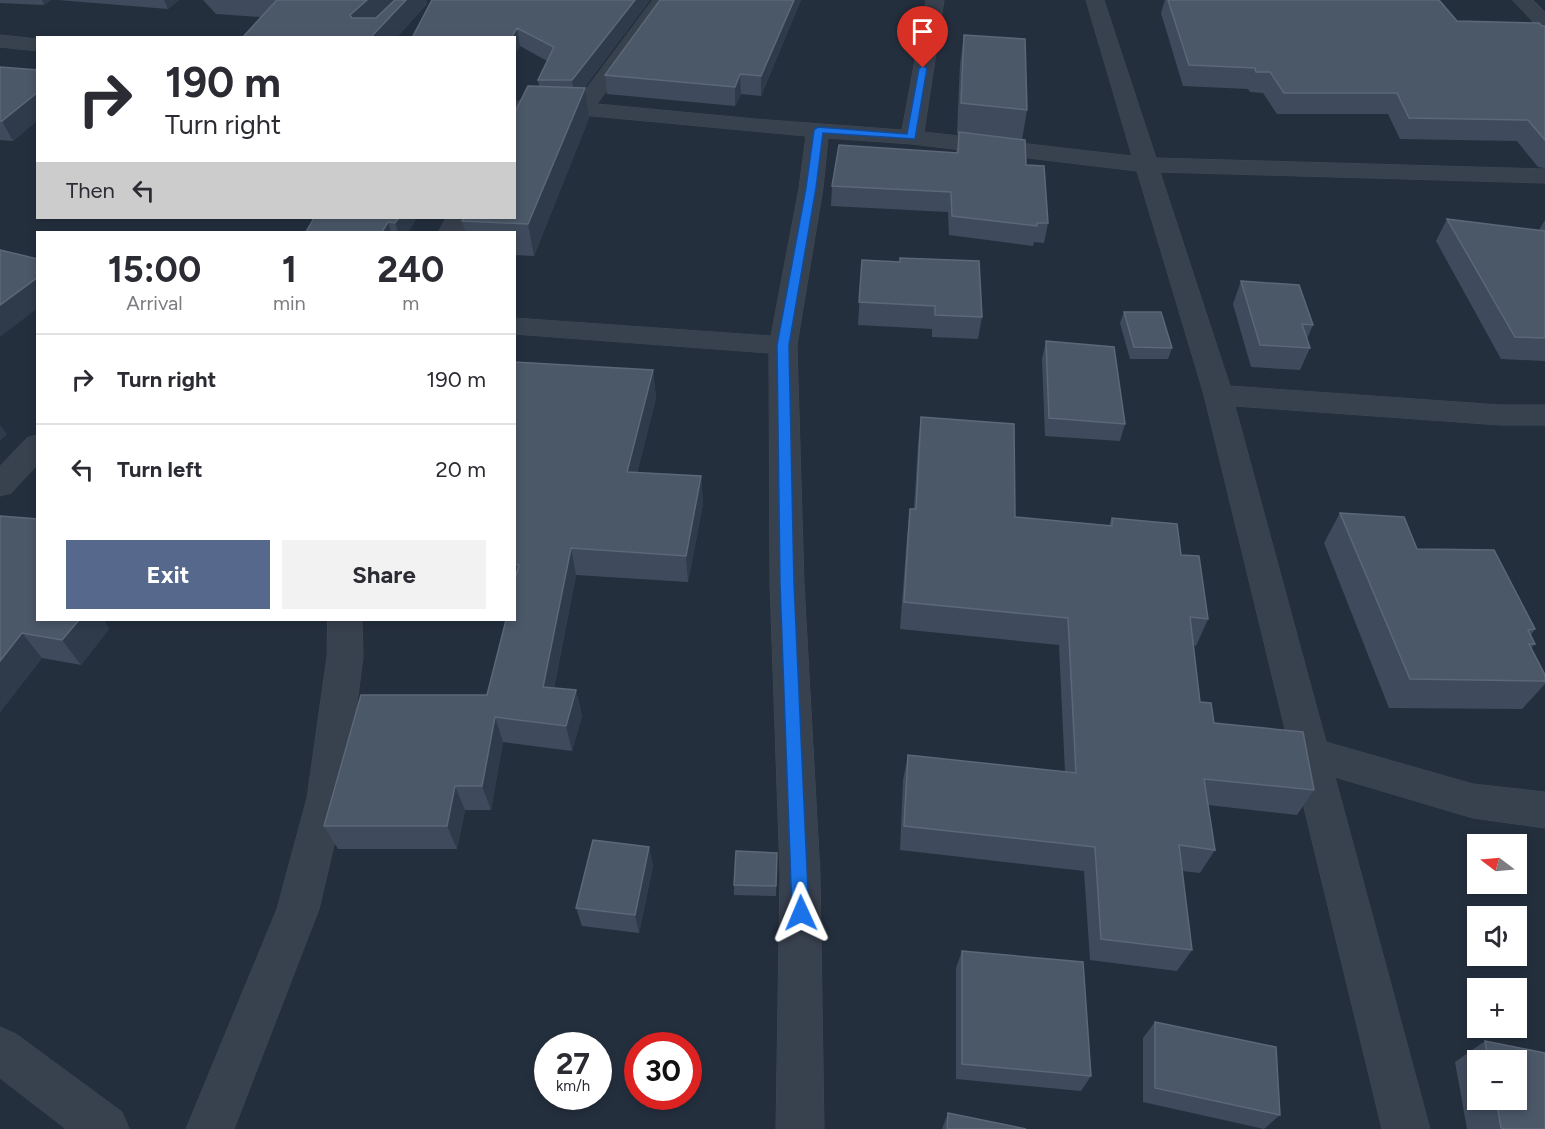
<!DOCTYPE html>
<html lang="en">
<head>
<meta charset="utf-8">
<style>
  body { margin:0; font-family:Figtree,sans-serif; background:#f2f2f3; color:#2b2b33; height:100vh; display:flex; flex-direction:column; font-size:22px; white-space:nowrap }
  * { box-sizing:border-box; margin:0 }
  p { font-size:20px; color:#7c7c81 }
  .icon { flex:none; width:33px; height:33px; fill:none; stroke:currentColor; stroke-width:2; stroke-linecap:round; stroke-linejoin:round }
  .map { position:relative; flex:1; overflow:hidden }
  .sheet { position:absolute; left:36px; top:231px; width:480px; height:390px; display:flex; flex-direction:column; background:#fff; border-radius:0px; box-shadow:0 3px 9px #0003 }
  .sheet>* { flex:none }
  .hud { position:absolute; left:36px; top:36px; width:480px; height:183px; border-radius:0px; box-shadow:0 3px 9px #0003; background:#fff; color:#2b2b33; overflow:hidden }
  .needle { width:39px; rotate:286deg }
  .fabs { position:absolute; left:1467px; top:834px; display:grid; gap:12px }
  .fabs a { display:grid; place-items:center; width:60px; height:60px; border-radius:0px; background:#fff; box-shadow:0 3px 9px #0003; font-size:30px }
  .speed { position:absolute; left:534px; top:1032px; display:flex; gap:12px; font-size:30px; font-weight:700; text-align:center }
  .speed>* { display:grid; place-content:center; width:78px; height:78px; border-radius:50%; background:#fff; box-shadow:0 3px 9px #0003; line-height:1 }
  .speed small { font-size:15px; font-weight:400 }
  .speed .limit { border:9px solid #d22; background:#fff; color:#111 }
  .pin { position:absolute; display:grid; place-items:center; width:51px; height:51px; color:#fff; margin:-62px -26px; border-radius:50% 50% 50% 0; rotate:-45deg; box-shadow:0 0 6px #0007 }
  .pin .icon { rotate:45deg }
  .me { position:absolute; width:66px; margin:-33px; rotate:359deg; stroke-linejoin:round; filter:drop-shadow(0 0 4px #0008) }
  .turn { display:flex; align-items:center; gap:21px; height:126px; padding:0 30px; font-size:27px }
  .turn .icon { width:78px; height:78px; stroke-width:2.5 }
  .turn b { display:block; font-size:42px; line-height:51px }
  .then { display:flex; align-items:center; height:57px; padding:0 30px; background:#0003; gap:12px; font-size:22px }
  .eta { display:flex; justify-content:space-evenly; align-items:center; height:102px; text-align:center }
  .eta b { font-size:36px; font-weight:700; line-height:42px }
  .cta { display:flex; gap:12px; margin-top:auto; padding:12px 30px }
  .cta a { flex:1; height:69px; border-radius:0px; background:#56698c; color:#fff; font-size:24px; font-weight:700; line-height:69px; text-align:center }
  .cta a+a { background:#f2f2f3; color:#2b2b33 }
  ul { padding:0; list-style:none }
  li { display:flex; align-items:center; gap:18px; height:90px; padding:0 30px; border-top:2px solid #e1e1e2 }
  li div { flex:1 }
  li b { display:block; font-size:22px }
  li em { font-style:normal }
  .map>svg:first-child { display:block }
</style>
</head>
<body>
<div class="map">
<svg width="1545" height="1129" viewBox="0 0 1545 1129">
  <rect width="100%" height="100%" fill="#242f3e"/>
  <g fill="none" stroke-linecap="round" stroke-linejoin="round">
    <defs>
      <path id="minor" d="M653,0H672L597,104L755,119L902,130L926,0H944L924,132L1132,156L1086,0H1104L1156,158L1545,169V183L1160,172L1230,386L1500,405H1545V425H1500L1235,406L1326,742L1473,784L1545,792V828L1473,818L1335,777L1430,1129H1382L1204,395L1137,171L912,144L828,138L823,188L797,345L804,583L820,874L824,1129H776L780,874L770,583L769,353L514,334V318L771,336L799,188L806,136L582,115L514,113V101L576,102Z
        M1513,0H1533L1545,12V29L1538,27Z
        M0,35L38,39V51L0,47Z
        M446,218H470L463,232H439Z
        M38,435V464L11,493L0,496V466L27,438Z
        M328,620H362L363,657L345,798L319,909L234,1129H186L277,909L307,798L327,657Z
        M0,1027L16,1034L122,1112L129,1129H66L0,1078Z"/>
    </defs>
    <use href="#minor" stroke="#414a57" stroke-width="1"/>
    <use href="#minor" fill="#38414e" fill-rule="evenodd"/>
  </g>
  <path fill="#3f4b5c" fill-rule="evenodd" d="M0,0H51L44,5L0,3Z
    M58,0H179L168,9Z
    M203,0H426L427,4L396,38H242L261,17L216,14Z
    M650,0L584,88H585L589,118L534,256L514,255V232H465L462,221L539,86L538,80L547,61L520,46L514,56V38H412Z
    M660,0H801L761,96L741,94L735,106L607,94L605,75Z
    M1165,0H1439L1457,21L1545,26V168L1538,167L1517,141L1400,139L1388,114H1277L1263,93L1250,92L1248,89L1183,86L1161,13Z
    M964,35L1027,110L1022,140L1026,165L1048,223L1044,243L1034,242L1033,246L949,235L948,212L831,206L832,186L956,153L959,134H957L960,64Z
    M0,67L38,70V120L13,141L0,140Z
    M417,218L408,232H306Z
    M1447,219L1539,230L1545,220V361L1501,359L1436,241Z
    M862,260L899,262L982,317L978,339L932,337V329L858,325Z
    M1241,281L1313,325L1307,339L1310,348L1300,370L1251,367L1233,304Z
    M1124,312L1172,348L1168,359H1130L1120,323Z
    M1046,341L1125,424L1120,441L1045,436L1042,359Z
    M514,362L653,370L656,398L637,473L701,476L703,504L688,582L576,575L554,688L576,690L582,716L572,751L503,742L491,810H465L457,849H338L324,826L487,695L514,620Z
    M921,417L1015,517L1109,525L1112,518L1181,555L1208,619L1196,646L1193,645L1200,702L1214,723L1314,790L1297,815L1208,805L1215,850L1200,873L1182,871L1192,950L1177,971L1090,960L1084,871L900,850L903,780L908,755L1065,772L1059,645L900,629L907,536L910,509H914L918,444Z
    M1340,513L1417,549L1535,629L1531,635L1535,644L1531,648L1545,675V684L1522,709L1389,708L1324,543Z
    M0,516L38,620H107L105,622L109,629L81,665L42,658L0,712Z
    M649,847L653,866L639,933L582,926L576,908Z
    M777,853L776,896L734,895V885Z
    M962,951L1091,1076L1081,1091L956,1079V968Z
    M1155,1022L1280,1115L1264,1129L1143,1102V1038Z
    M1485,1041L1545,1053V1129H1467L1455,1062ZM1478,1060H1516V1100H1478Z
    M948,1113L1026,1129H942Z"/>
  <path fill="#2f3b4b" d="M42,0H51L44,5Z
    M164,0H179L168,9Z
    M367,0H394L356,36L350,15Z
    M406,0H426L427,4L396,38H370Z
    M635,0H650L575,100L572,80Z
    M794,0H801L761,96V76Z
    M517,28L520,46L514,56V38H511Z
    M740,74L741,94L735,106V87Z
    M585,88L589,118L534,256L528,224Z
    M38,92V120L13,141L2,121Z
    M399,218H417L408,232H398L395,223Z
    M388,222L391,232H382Z
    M38,277V308L0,337V305Z
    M653,370L656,398L630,500L627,472Z
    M0,425L7,434L0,441Z
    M701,476L703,504L688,582L686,556Z
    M571,548L576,575L549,712L543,687Z
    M79,620H107L105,622L109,629L81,665L62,640Z
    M22,633L42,658L0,712V661Z
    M576,690L582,716L572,751L566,726Z
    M495,717L503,742L491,810L482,786Z
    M455,786L465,810L457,849L447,826Z
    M649,847L653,866L639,933L635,915Z"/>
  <path fill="#4b5868" stroke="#5c6777" stroke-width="1.5" d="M277,0H367L350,15L352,18H376L395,0H406L370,38H242Z
    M432,0H635L572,80H538L554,47L517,28L511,38H412Z
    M660,0H794L761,76L740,74L735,87L605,75Z
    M1168,0H1439L1457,21L1539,23L1542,26H1545V140L1528,120L1409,118L1397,93H1284L1270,72H1256L1255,68L1189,65Z
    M964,35L1025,39L1027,110L961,103Z
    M0,67L38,70V92L2,121H0Z
    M528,86L585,88L528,224L462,221L464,218H514V114Z
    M959,132L1025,140L1026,165L1044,166L1048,223H1037V226L952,216L951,192L832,186L839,145L958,153Z
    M314,218H399L395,223L388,222L382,232H306Z
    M1447,219L1545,231V338L1515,337Z
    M0,250L38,259V270L36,272H38V277L0,305Z
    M900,258L979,261L982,317L935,315V306L859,302L862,260L900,262Z
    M1241,281L1299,285L1313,325L1302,324L1310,348L1260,345Z
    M1124,312H1161L1172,348L1134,347Z
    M1046,341L1114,347L1125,424L1049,418Z
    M514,362L653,370L627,472L701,476L686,556L571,548L543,687L576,690L566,726L495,717L482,786H455L447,826H324L361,695H487L506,620H514V583L519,565L514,564Z
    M921,417L1014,424L1015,517L1112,526V518L1177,524L1181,555L1199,556L1208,619L1190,617L1200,702L1211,703L1214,723L1303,732L1314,790L1204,779L1215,850L1179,845L1192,950L1101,939L1095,847L904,826L908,755L1076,773L1068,618L904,602L910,509H916Z
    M1340,513L1404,517L1417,549L1494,550L1535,629L1528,630L1535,644H1529L1545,675V681L1410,679Z
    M0,516L38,519V620H79L62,640L22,633L0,661Z
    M593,840L649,847L635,915L576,908Z
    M736,851L777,853L776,886L734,885Z
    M962,951L1083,962L1091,1076L962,1064Z
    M1155,1022L1276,1047L1280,1115L1155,1088Z
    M1485,1041L1545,1053V1129H1505L1501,1128L1496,1100H1516V1060H1488Z
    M948,1113L1026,1129H947Z"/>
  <path fill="#1a73e8" stroke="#114b97" stroke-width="1.5" d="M923,66L927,68L915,139L823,133L816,188L789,345L794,583L809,913L807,918L801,921L794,918L792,913L780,583L777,345L806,188L814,130L818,127L907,134L919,68Z"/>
</svg>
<div class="fabs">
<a><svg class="needle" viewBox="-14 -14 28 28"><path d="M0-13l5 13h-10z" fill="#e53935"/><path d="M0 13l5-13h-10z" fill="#7c7c81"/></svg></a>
<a><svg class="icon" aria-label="sound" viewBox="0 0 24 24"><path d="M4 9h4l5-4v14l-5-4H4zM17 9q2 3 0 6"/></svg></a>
<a>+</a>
<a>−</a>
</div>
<div class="speed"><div>27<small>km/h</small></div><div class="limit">30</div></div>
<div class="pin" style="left:923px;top:68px;background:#d93025"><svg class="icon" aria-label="arrive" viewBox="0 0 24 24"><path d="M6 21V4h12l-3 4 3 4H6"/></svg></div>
<svg class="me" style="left:801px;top:913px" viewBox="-20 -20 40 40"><path d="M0-17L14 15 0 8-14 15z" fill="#1a73e8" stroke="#fff" stroke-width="4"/></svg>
<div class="hud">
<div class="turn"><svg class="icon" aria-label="right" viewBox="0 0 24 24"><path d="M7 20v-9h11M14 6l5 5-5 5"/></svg><div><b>190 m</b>Turn right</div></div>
<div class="then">Then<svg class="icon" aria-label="left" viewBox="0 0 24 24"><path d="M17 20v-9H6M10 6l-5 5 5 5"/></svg></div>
</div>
<section class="sheet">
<div class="eta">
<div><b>15:00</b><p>Arrival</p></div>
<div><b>1</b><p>min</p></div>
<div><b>240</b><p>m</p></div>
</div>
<ul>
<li><svg class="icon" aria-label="right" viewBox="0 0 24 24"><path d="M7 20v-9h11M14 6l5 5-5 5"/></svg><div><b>Turn right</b></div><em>190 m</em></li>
<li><svg class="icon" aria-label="left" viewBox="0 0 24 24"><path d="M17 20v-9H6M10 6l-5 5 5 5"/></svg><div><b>Turn left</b></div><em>20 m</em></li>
</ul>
<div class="cta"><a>Exit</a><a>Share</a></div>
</section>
</div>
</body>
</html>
